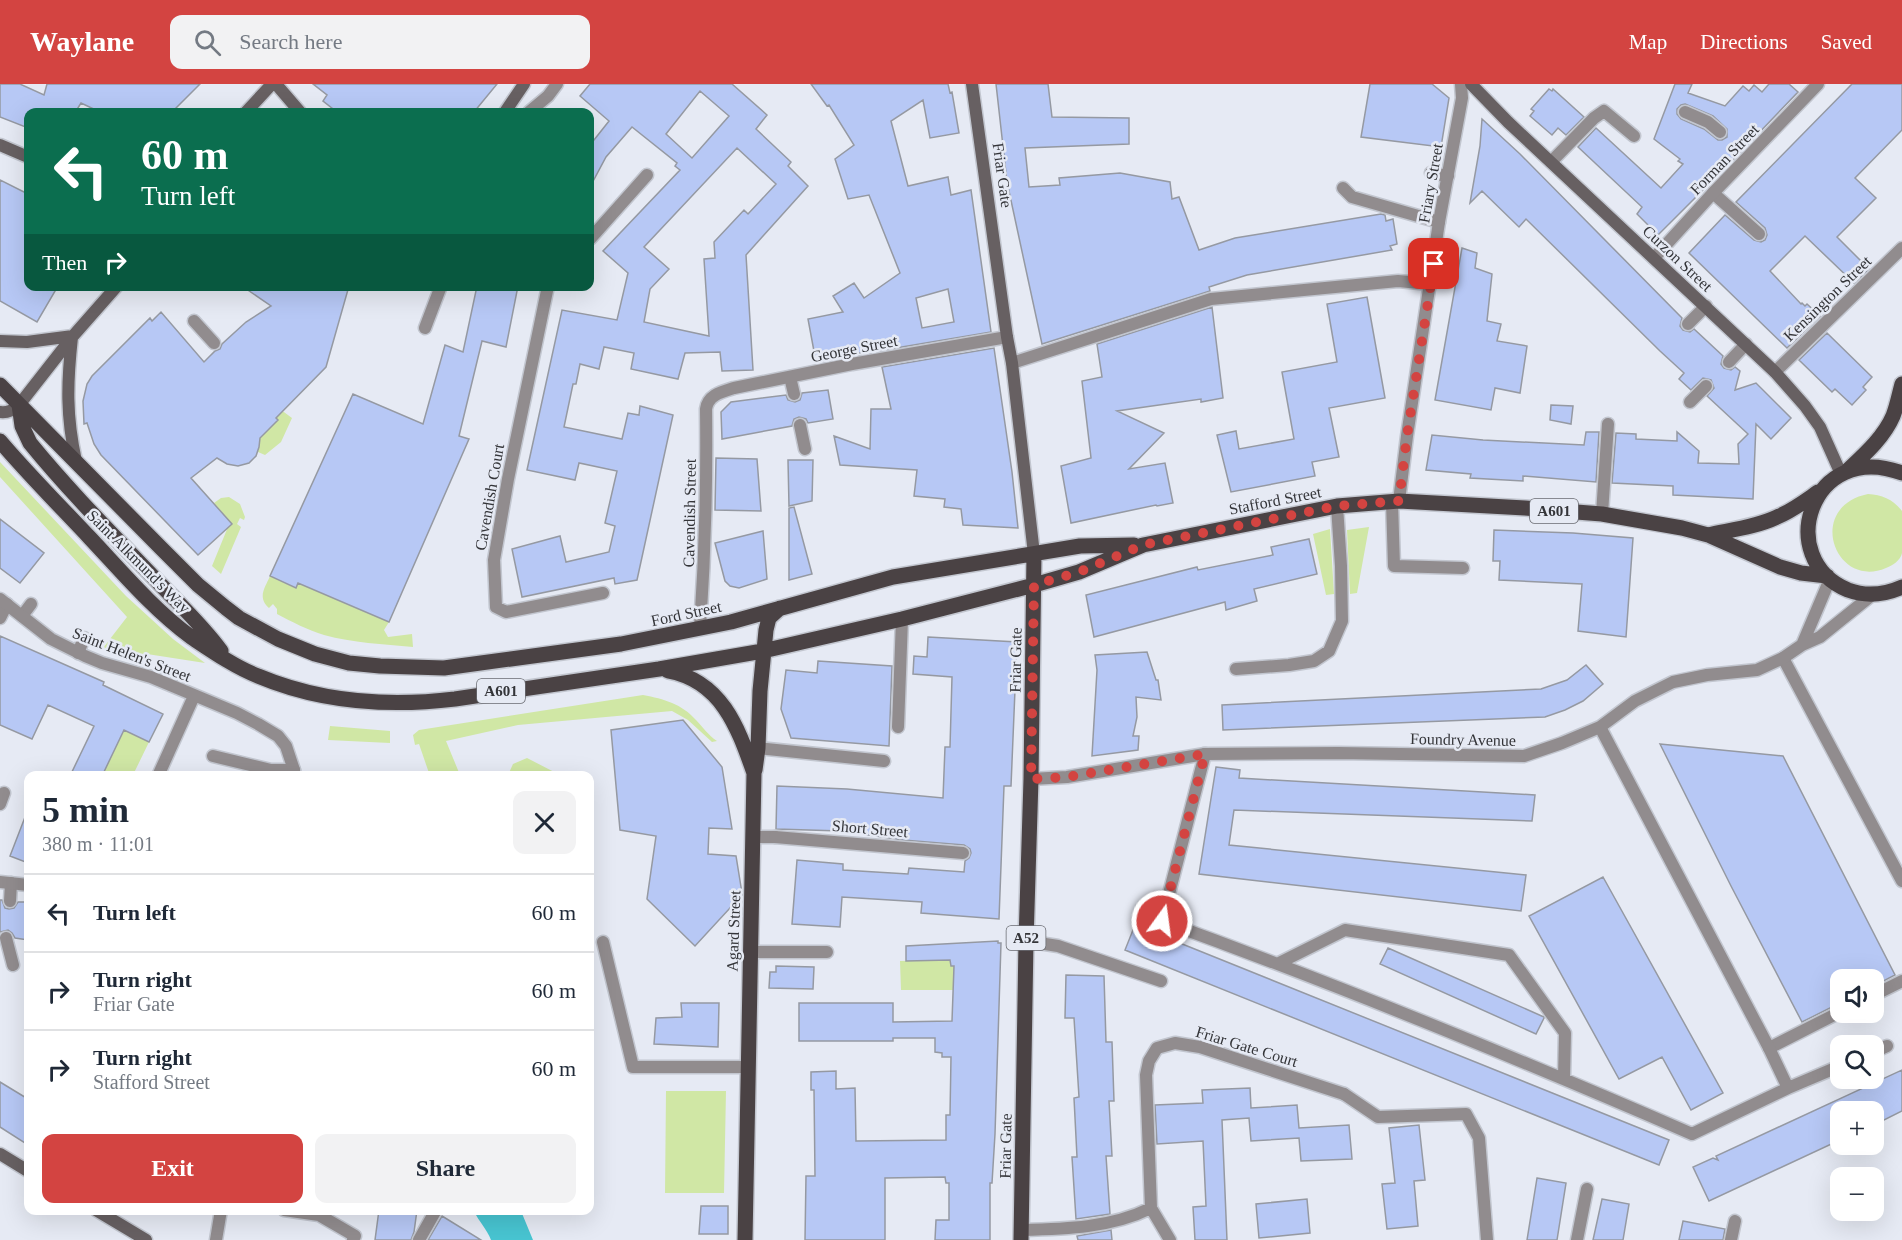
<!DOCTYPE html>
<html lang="en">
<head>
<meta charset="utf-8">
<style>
  body { margin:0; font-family:Georgia,serif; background:#f2f2f3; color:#1f2937; height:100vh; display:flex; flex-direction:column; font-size:22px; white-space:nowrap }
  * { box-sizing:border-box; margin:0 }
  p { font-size:20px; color:#747a83 }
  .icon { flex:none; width:33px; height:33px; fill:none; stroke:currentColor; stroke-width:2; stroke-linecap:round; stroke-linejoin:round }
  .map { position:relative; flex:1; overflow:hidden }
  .drawer { position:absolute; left:24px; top:687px; width:570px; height:444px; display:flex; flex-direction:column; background:#fff; border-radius:12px; box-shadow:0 6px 24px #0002 }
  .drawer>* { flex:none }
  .banner { position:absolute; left:24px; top:24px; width:570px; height:183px; border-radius:12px; box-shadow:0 6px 24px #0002; background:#0b6e4f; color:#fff; overflow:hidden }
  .controls { position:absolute; left:1830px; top:885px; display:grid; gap:12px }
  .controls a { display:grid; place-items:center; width:54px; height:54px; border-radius:12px; background:#fff; box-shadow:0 6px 24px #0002; font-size:30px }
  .pin { position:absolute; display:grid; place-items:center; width:51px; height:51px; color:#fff; margin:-26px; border-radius:12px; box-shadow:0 3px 9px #0006 }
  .me { position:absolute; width:66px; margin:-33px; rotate:14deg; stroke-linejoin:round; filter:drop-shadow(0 0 4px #0008) }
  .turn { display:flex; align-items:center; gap:21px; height:126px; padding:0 18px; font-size:27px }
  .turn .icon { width:78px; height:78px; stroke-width:2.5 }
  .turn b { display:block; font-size:42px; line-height:51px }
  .then { display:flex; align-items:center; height:57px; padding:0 18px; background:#0003; gap:12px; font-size:22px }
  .round { display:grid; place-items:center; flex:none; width:63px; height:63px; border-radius:12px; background:#f2f2f3 }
  .overview { display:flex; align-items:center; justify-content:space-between; height:102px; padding:0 18px }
  h1 { font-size:36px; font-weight:600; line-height:45px }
  .cta { display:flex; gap:12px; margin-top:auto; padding:12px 18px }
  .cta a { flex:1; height:69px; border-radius:12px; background:#d34441; color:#fff; font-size:24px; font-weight:600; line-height:69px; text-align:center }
  .cta a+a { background:#f2f2f3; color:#1f2937 }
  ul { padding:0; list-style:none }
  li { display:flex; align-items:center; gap:18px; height:78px; padding:0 18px; border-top:2px solid #e0e1e3 }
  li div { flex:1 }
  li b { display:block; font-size:22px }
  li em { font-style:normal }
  header { display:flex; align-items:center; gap:36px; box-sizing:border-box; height:84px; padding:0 30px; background:#d34441; color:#fff }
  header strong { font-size:28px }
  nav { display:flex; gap:33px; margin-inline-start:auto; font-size:21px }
  .search { width:420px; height:54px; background:#f2f2f3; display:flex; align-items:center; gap:15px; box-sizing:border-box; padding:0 21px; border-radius:12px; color:#747a83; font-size:22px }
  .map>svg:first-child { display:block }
</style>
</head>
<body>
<header>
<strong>Waylane</strong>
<div class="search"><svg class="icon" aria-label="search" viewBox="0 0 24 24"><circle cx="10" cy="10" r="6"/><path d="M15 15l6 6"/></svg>Search here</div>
<nav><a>Map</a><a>Directions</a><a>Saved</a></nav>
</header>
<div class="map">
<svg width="1902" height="1156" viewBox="0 0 1902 1156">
  <rect width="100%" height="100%" fill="#e6eaf4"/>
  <path fill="#d0e7a5" d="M269,317L292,334L281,358L265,371L258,368L259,354L278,336L264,322Z
    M0,378L126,512L173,555L205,579L147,570L129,572L103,564L127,533L0,393Z
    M1868,410C1882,411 1893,415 1902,427C1902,440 1902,456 1902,469C1901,476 1892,482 1886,484C1835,506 1805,423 1868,410Z
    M229,413L240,420L245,433L244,436L240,434L237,440L241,443L221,490L212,482L230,438L214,419L221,414Z
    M1369,443L1357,509L1350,510L1347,446Z
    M1330,445L1334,510L1326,511L1313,450Z
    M270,492L295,504L298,499L389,538L384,546L388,553L412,550L413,563C383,560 353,559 324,551C308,546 292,538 277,530V525L273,520L269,524C257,513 265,504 270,492Z
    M643,611C664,615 682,620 696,636C703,643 708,651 717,657L712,658L688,636L672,627L518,641L446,657L460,691L430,692L419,660L415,661L413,651L419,646Z
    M330,642L390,647V659L328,656Z
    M124,646L149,658L133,691H102Z
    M527,674L560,691H508L513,680Z
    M950,876L963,882V906H901L900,877Z
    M666,1007H726L724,1109H665Z"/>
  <path fill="#48c5d2" d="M474,1127H521L533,1156H491C487,1145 479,1138 474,1127Z"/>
  <path fill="#b7c8f5" stroke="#9599a2" stroke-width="1.5" fill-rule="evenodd" d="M0,0H20L44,11L47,0H200L172,28H100L81,19L76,27L80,28H28V44L0,33Z
    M313,0H497L474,28H337L323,17L327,11Z
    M590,0H732L767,31L756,45L791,78L788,82L808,102L746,171L753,286L722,287L720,268L685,269L678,295L631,285L634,269L604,263L599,285L580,280L576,300H573L564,343L622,355L628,329L639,331L640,322L673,331L637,496L615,500L614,494L522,513L512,465L560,452L566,478L609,468L615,442L605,439L617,387L579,379L575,396L527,386L562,226L617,236L628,189L603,167L680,86L675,82L677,79L632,43L606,73L590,103V61L609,37L580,12ZM700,7L729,32L692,74L666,50ZM737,64L776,100L748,130L744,126L714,158L715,174L704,175L709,252L644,238L650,205L669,185L644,163Z
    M811,0H948L950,9L952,8L959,49L930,54L923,16L891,37L908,102L948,93L951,111L971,106L991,248L878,267V265L816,278L808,235L843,228L833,212L854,199L864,214L900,189L869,111L848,115L835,75L854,61L829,21L827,22ZM948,205L954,238L922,244L916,214Z
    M996,0H1048L1052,33L1129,34V60L1025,64L1029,103L1060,101L1059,94L1120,89L1170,98L1172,115L1179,113L1199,166L1235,154L1381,130L1385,131L1386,137L1393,135L1397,160L1390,162L1392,166L1247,191L1209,203L1210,207L1042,260L1007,98Z
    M1370,0H1432L1449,14L1441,63L1361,53Z
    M1675,0H1692L1688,9L1725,22L1743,2L1749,7L1754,1L1762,8L1769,0H1789L1798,8L1731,78L1658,151L1637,130L1642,123L1578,63L1596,44L1661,104L1683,80L1678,77L1680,75L1654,55ZM1685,20L1713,32L1727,45V53L1722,56H1718L1704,45L1681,35L1677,30V25L1681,21Z
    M1852,0H1902V46L1855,94L1876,114L1837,153L1869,185L1854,199L1805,152L1770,187L1801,220L1802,219L1805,222L1807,220L1820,232L1787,264L1689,169L1725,131L1754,156L1761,158L1765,156L1767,151L1765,144L1736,118Z
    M1549,5L1552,7L1553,5L1584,33L1566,51L1558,44L1552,51L1530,32L1534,27L1531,25Z
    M1482,35L1520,70L1682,234L1680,242L1683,246L1690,248L1694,245L1723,272L1721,280L1724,284L1731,286L1735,283L1740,287L1735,306L1756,299L1791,334L1771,355L1756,340L1753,415L1673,411V402L1612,399L1616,349L1636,350V355L1677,357V348L1699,367L1698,379L1739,380L1738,360L1748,350L1707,312L1714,304L1711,296L1703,294L1691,306L1679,295L1684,289L1660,267L1526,135L1519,143L1482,107L1470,119L1480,62Z
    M0,96L28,110V202H58L37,238L0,217Z
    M1462,164L1477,169L1475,184L1492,190L1487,237L1501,240L1497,257L1527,262L1520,309L1495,304L1491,326L1435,316Z
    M242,202H349L326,283L276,334L278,336L260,354L259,363L256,372L249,379L238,382L227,380L217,374L191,394L232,440L198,471L101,371L94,360L87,339L84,340L83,317L87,300L92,292L150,234L152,237L161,228L204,278L215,267L220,265L222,260L246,238L271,222Z
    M477,202H518L506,263L482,257L459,352L469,355L389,538L298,499L296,504L270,492L353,310L423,340L445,261L463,268Z
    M1367,213L1385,314L1329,324L1339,373L1312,378L1315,392L1231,408L1217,351L1236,347L1239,365L1294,355L1282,288L1337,278L1327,220Z
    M1212,223L1223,314L1201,318V315L1117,327L1164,349L1129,385L1165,379L1173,419L1157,422L1156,421L1071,439L1061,382L1091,374L1082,297L1102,293L1097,260Z
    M1827,249L1872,293L1863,303L1866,306L1852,321L1835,305L1832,308L1799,276Z
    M994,264L1012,388L1018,444L963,441L961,425L944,423L945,415L914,412L917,386L840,381L834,352L870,365L871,325H891L882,283Z
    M828,306L833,335L808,339L806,335L799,333L794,335L792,342L722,355L721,328L731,318L786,311L788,316L795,318L800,316L802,309Z
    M1551,321L1573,322L1571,340L1550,336Z
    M1586,348H1599L1596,398L1523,392V397L1470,394L1471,390L1426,386L1432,351L1483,356L1584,361Z
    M716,374L757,375L761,427L715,426Z
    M788,376H813L812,417L789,422Z
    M794,423L812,490L789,496V424Z
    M0,435L44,469L20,499L0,484Z
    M1494,446L1573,449L1633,454L1626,553L1578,547L1582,500L1499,496L1500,477H1493Z
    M763,447L767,495L739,504L730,502L725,497L715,459Z
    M1309,455L1317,490L1254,505L1257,517L1226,526L1225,518L1094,553L1086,511L1197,483L1198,486L1273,471L1271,463Z
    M0,552L104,598L103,601L163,630L149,658L124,646L102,692H70L94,642L48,621L32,655L0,641Z
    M928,553L1017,558L1011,702H1004L999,835L921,829L922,818L842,813L840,843L792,840L797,776L843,780V786L908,790L909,784L964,788L965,777L969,774L971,769L970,765L964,761L903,756L841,747L776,745L777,702L847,705L943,714L945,663H950L952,593L913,590L914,572L927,573Z
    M1147,568L1156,596H1158L1161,616L1136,613L1137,633L1133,652H1139L1138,666L1092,672L1097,586L1095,571Z
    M818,577L892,582L889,662L791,654L781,625L786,586L817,589Z
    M1586,581L1603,600L1583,617L1565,626L1545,633L1223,646L1222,621L1541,605L1567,596Z
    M683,636L722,683L732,745L709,744L708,770L736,772L742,809V811L695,862L647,815L656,752L620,746L611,646Z
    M1660,660L1783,672L1895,891L1874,902V896H1840V919L1802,938L1731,802Z
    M1216,683L1240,686L1239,694L1535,711L1532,737L1234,726L1229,761L1526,791L1521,827L1199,790Z
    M27,728H28V779L10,772Z
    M1603,793L1723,1009L1691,1026L1662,973L1619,995L1529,832Z
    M0,816H2L5,824L9,825L14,824L18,818H28V856L15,854L12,849L8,846L0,848Z
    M1135,841L1669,1056L1659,1081L1125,866Z
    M998,857V859H1001L995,1050L992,1099H990V1156H935L936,1136H949V1099H946L945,1093L885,1094V1156H805L806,1092H815L814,1006H811V988L836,987V1005L855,1004L856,1057L946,1056V1031H950L951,973H942V969L935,968V954H893V957H799V919H893V938L952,937L954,882H951L950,876L906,877V862Z
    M1388,864L1544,933V934L1536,950L1380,880Z
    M776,882L814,883L813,905L769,904L770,888H776Z
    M1066,891L1104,892L1106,958H1112L1114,1017H1109L1112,1072H1106L1110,1130L1076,1135L1072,1073H1077L1074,1014L1079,1013L1074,934H1065Z
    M681,919H719L718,963L654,960L656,934L682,933Z
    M1902,986V1027L1874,1041V1028H1840V1056L1709,1117L1693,1083L1713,1074L1718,1076L1716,1072Z
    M0,998L28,1015V1061L0,1043Z
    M1250,1004L1251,1024L1297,1021L1299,1044L1349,1041L1352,1075L1301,1077L1299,1054L1251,1057L1249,1034L1222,1036L1227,1156H1195L1193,1123L1206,1122L1203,1057L1157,1060L1155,1021L1203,1019L1202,1006Z
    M1419,1041L1425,1096L1414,1097L1418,1142L1387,1145L1382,1100L1395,1099L1389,1044Z
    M1537,1094L1566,1099L1557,1156H1527Z
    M1307,1115L1310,1149L1259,1154L1256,1120Z
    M1602,1115L1629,1120L1623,1156H1593Z
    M701,1122H728V1150H699Z
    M379,1126H417L414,1148L411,1156H375Z
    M442,1132L481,1156H428Z
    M1683,1137L1725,1145L1723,1156H1679Z
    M1111,1146L1112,1156H1078L1077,1152Z"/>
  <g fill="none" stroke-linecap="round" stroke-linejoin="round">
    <defs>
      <path id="lane" d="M529,28L548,12L557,0
        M1685,28L1708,38L1720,48
        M1551,78L1594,34L1604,27L1634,52
        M1431,89L1448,92
        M1343,104L1352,113L1439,138
        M1713,109L1759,150
        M590,155L647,91
        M548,202L508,395L494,476L496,523L506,528L603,509
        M194,237L214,259
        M1688,240L1706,222
        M425,244L441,202
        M1729,278L1746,260
        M1012,279L1211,215L1398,197L1431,200
        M790,293L794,310
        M1690,318L1706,302
        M800,341L805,365
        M1392,418L1394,482L1463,484
        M1602,430L1608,340
        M22,532L31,520
        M0,534L7,520
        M78,569L84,554
        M1783,574L1902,797
        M1236,585L1289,581L1314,577L1329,567L1342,537L1341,482L1337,422
        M898,643L902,535
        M758,664L884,677
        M213,672L271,686H294
        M1031,695L1067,693L1205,670
        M0,720L4,709
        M754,753H775
        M10,817L11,799
        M6,854L13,881
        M1026,857L1058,862L1161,897
        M603,858L633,983H748
        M750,868H827
        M1874,911L1902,897
        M1769,964L1840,928
        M1344,1010L1378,1033L1466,1030L1479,1054L1487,1156
        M284,1126L319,1131L355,1152L353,1156
        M419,1156L436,1126"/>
      <path id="street" d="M1654,174L1713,109L1818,0
        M1775,288L1902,164
        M1399,417L1407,352L1439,138L1462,14L1461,0
        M0,515L51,555L85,572L102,579L151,593L237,629L258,640L278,652L286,662L294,686L293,692
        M700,544C705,471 707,399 706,325C708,311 721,308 734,304L852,280L1007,253
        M1802,561L1830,495
        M1600,643L1769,964L1788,1004L1692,1050C1517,974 1341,902 1162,837L1205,670L1338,669L1524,672L1562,659L1600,643L1635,617L1673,598L1707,591L1757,586L1783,574L1802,561L1820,553L1872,511
        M158,692L194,612
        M775,753L963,769
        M0,798L28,801
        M1279,879L1345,846L1509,871L1565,949L1564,994
        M1874,968L1887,962
        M1788,1004L1840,982
        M1151,1124L1146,991L1149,977L1157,964L1175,959L1200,963L1344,1010
        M1021,1146C1065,1145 1111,1144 1151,1124L1170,1156
        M216,1156L221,1126
        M1577,1156L1587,1105
        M1731,1156L1735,1137"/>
      <path id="secondary" d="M276,0L300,28
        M972,0L1007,253L1012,279L1034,470
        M1471,0L1508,38L1775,288L1805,322L1820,343L1841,390
        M246,28L272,0
        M505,28L524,0
        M0,61L28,73
        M72,253C67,299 66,332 76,377
        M0,257L27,258L73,252
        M0,328C8,329 13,326 19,321L73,252L117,202
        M0,1070L28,1087
        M96,1126L146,1156"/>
      <path id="primary" d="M0,301L161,464L198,501L226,524L239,534L278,555L315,570L349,579L380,582L444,584L621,560L731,538L893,493L1080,462L1134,461
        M19,321L22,342L30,359C70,408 115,453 159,499C181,522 202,541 221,567
        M0,357C29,391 60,422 90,454C122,488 153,525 191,553C212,567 235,583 258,592C320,618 389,623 455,615L659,585L763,567L902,535L1034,501L1079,488L1143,461L1337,422L1399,417L1525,424L1602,430L1682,444L1708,451L1780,483L1801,489L1827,492
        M1848,386C1865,370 1884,353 1893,332C1897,322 1899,311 1902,300
        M1902,389C1811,355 1773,475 1848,506C1867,513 1884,511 1902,503
        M1708,451C1730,446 1756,443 1777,433C1792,427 1805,417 1818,408
        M668,587C722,597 738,644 754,689L745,1156
        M755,686L758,664L760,607L766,546L769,534L780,524
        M1021,1156L1026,857L1031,695L1034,470"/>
    </defs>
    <use href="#lane" stroke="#c2c6cf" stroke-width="15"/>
    <use href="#street" stroke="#c2c6cf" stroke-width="15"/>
    <use href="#secondary" stroke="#c2c6cf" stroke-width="15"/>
    <use href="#primary" stroke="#c2c6cf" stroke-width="18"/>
    <use href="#lane" stroke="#918c8e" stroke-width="12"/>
    <use href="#street" stroke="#918c8e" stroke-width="12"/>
    <use href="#secondary" stroke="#676062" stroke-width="12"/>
    <use href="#primary" stroke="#4a4244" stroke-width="15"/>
  </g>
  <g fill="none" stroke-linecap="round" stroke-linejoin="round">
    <path stroke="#d34441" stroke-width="10" stroke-dasharray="0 18" d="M1162,837L1205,670L1067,693L1031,695L1034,501L1079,488L1143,461L1337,422L1399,417L1407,352L1434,180"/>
  </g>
  <g text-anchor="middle" stroke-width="5" stroke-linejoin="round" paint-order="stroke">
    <g fill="#e6eaf4" stroke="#696b71" stroke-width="1.5">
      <rect x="1530" y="415" width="48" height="24" rx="4.5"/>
      <rect x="477" y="595" width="48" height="24" rx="4.5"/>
      <rect x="1006.5" y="842" width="39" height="24" rx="4.5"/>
    </g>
    <g font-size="15" font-weight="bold" fill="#343539">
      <text x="1554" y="432">A601</text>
      <text x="501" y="612">A601</text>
      <text x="1026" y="859">A52</text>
    </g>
    <g font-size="16" fill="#343539" stroke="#e6eaf4">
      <text transform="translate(1724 75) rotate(-46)" y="6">Forman Street</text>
      <text transform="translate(1003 91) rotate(82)" y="6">Friar Gate</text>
      <text transform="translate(1430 99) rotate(-80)" y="6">Friary Street</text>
      <text transform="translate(1678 174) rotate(43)" y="6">Curzon Street</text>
      <text transform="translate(1827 214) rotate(-44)" y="6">Kensington Street</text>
      <text transform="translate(854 264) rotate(-11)" y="6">George Street</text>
      <text transform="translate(489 413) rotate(-80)" y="6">Cavendish Court</text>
      <text transform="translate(1275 416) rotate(-11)" y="6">Stafford Street</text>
      <text transform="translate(689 429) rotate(-89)" y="6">Cavendish Street</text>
      <text transform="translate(139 477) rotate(45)" y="6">Saint Alkmund's Way</text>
      <text transform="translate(686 529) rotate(-12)" y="6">Ford Street</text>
      <text transform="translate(132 570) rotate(21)" y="6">Saint Helen's Street</text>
      <text transform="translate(1015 576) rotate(-89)" y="6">Friar Gate</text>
      <text transform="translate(1463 655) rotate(1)" y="6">Foundry Avenue</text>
      <text transform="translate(870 744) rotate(5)" y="6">Short Street</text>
      <text transform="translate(733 847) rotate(-88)" y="6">Agard Street</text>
      <text transform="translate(1247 962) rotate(17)" y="6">Friar Gate Court</text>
      <text transform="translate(1005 1062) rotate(-89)" y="6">Friar Gate</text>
    </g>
  </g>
</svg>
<div class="controls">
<a><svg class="icon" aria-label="sound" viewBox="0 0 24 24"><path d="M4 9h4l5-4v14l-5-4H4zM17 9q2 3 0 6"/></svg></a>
<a><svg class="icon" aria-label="search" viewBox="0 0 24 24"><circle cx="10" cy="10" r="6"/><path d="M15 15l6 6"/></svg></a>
<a>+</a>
<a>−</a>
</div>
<div class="pin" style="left:1434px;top:180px;background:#d93025"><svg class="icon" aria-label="arrive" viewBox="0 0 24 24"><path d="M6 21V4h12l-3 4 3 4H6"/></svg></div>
<svg class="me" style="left:1162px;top:837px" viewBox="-20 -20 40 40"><circle r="17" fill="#d34441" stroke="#fff" stroke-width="3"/><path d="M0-11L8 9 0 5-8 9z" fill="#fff"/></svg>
<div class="banner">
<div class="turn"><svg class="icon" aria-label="left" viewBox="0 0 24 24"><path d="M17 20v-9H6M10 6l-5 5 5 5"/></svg><div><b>60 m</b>Turn left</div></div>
<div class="then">Then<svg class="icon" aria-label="right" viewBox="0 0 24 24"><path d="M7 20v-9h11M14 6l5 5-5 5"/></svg></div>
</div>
<section class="drawer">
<div class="overview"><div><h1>5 min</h1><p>380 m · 11:01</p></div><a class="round"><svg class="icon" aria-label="close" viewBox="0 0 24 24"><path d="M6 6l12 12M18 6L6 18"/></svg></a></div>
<ul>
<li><svg class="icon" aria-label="left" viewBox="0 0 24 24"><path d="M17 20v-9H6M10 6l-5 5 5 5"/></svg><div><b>Turn left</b></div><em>60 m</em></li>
<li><svg class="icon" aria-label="right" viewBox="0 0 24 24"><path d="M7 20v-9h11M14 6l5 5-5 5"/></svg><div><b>Turn right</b><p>Friar Gate</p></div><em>60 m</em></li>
<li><svg class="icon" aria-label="right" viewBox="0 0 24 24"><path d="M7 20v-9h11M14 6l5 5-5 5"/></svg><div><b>Turn right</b><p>Stafford Street</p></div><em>60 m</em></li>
</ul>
<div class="cta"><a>Exit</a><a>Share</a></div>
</section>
</div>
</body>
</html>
